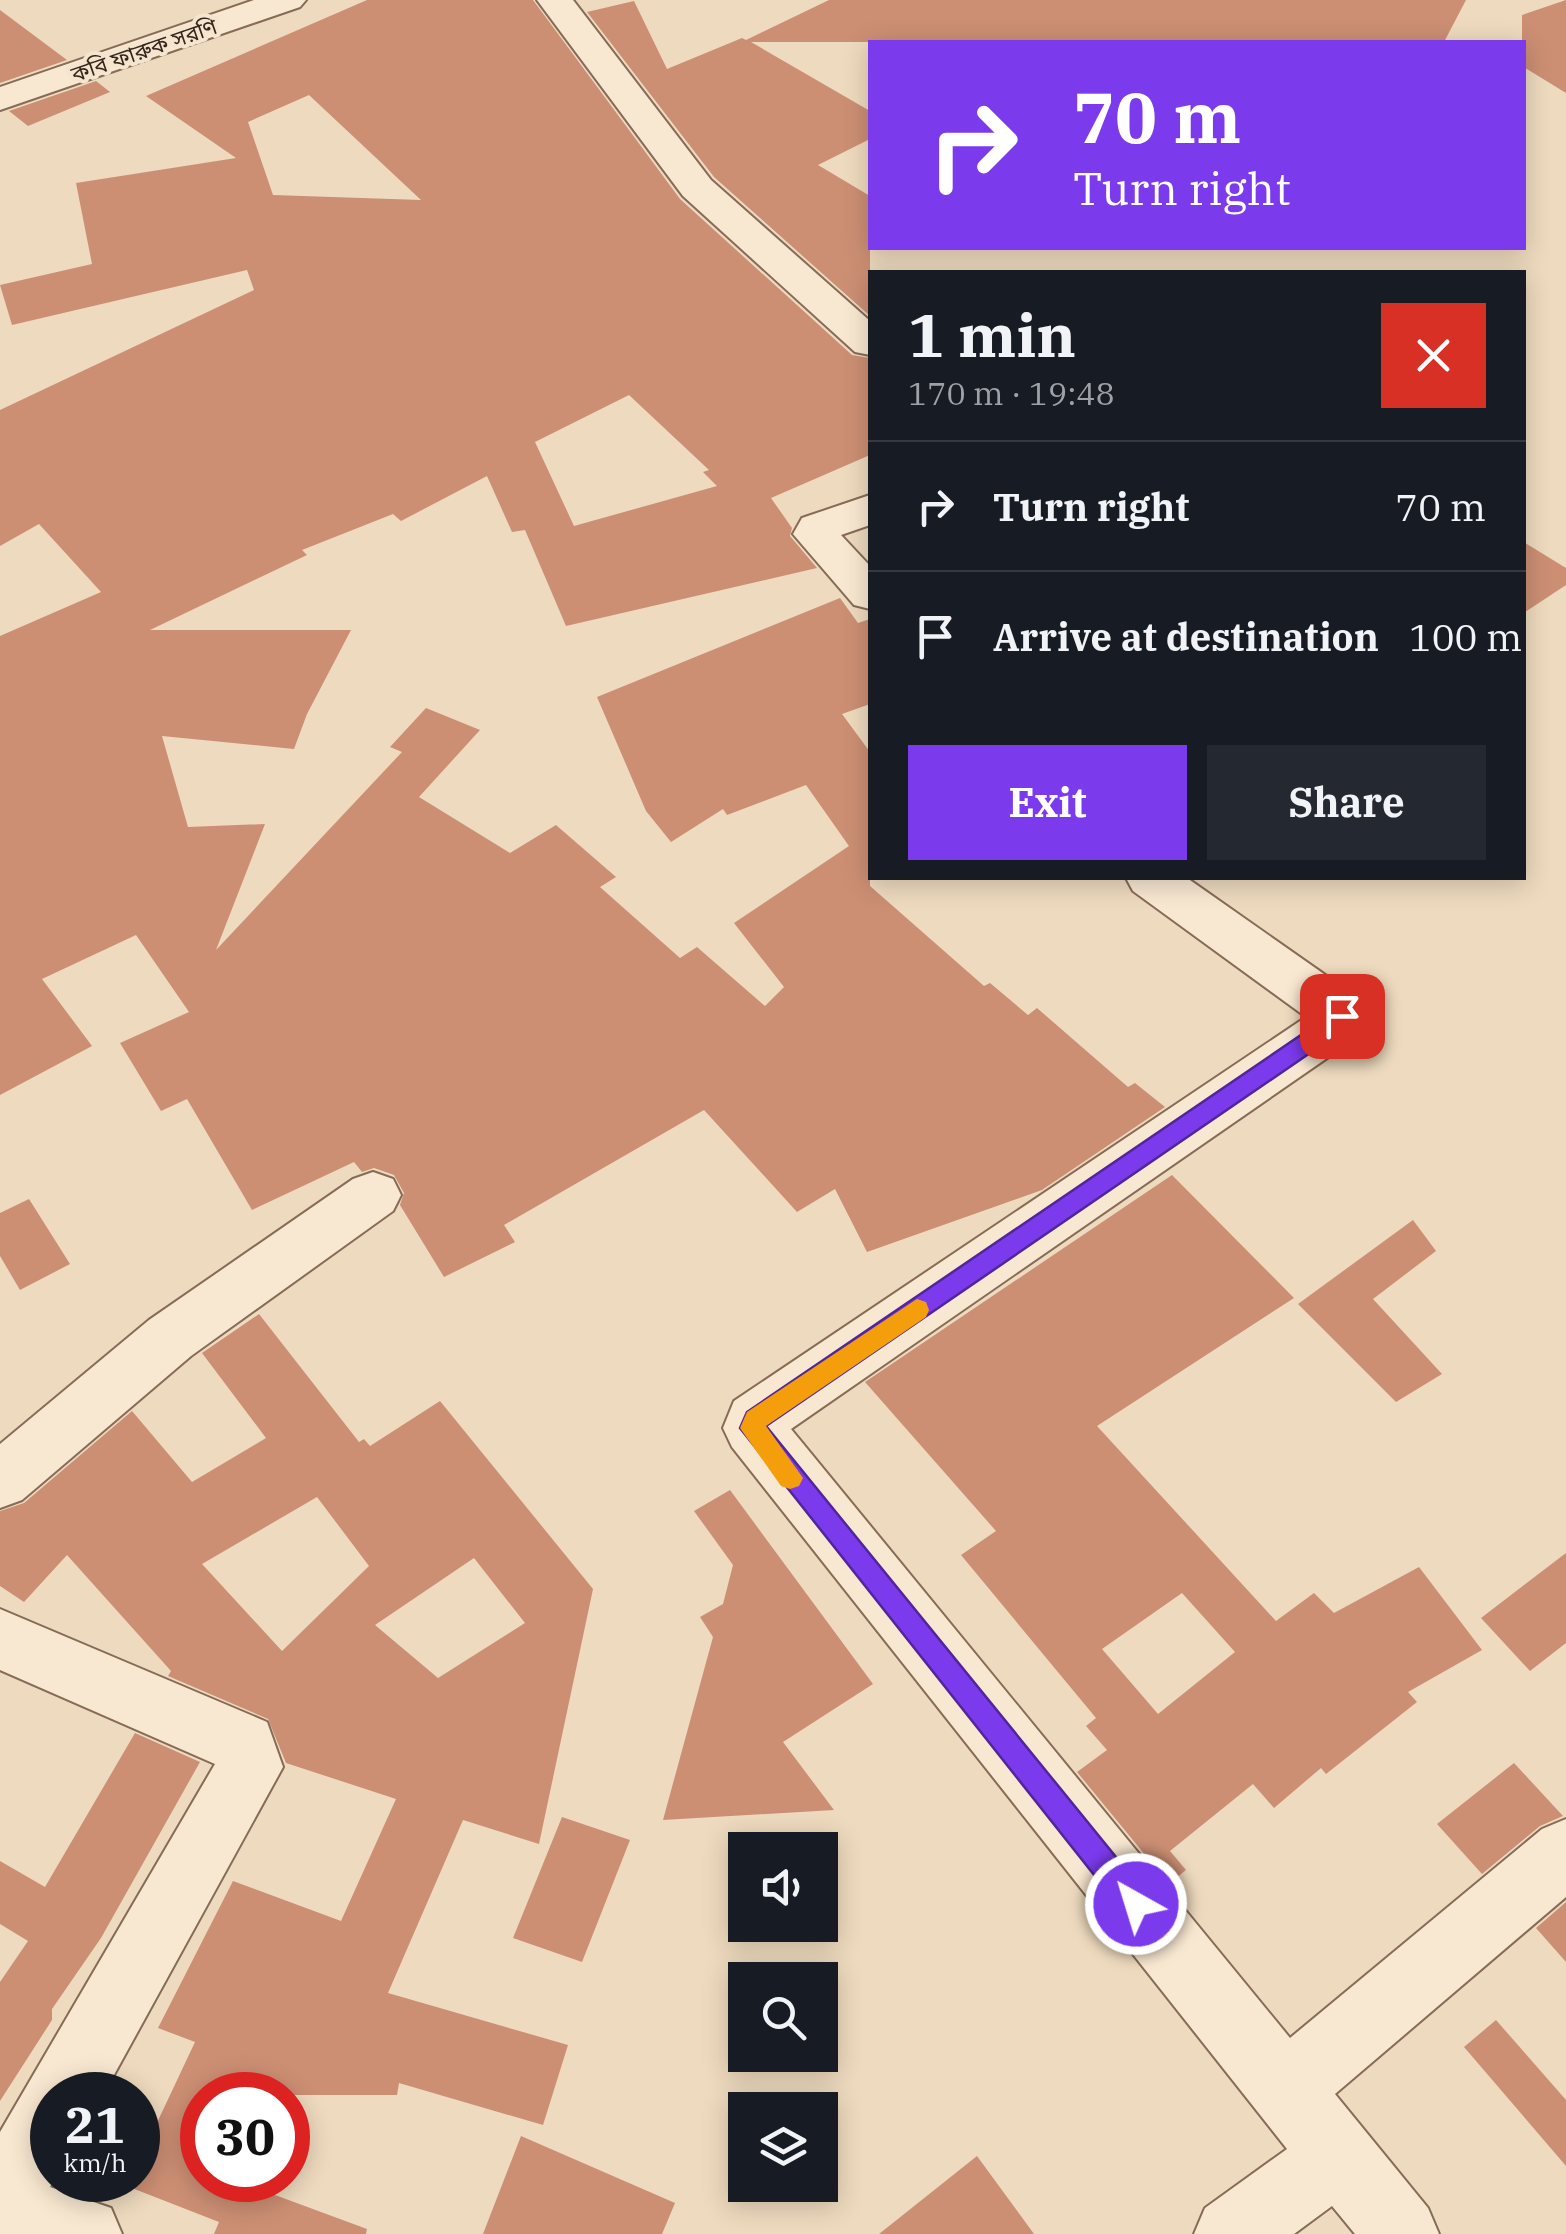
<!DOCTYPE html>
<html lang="en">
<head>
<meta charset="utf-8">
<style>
  body { margin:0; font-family:"IBM Plex Serif","Noto Sans Bengali",serif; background:#242831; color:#f1f3f6; height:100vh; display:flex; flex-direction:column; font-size:38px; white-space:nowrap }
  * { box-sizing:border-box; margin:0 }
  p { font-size:32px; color:#9ea1a6 }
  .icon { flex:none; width:55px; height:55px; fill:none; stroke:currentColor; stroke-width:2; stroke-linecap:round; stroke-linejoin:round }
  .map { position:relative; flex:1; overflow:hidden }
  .side { position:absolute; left:868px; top:270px; width:658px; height:610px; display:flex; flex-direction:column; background:#171b24; border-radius:0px; box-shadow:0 5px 25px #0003 }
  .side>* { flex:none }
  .top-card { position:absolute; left:868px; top:40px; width:658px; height:210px; border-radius:0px; box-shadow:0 5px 25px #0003; background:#7c3aed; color:#fff; overflow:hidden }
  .tools { position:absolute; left:728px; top:1832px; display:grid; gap:20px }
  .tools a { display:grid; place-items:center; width:110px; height:110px; border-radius:0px; background:#171b24; box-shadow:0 5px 25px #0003; font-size:50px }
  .speed { position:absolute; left:30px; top:2072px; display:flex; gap:20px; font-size:50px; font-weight:700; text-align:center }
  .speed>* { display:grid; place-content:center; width:130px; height:130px; border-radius:50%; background:#171b24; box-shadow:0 5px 25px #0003; line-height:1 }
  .speed small { font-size:25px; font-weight:400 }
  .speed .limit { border:15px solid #d22; background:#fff; color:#111 }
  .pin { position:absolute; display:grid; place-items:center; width:85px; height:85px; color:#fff; margin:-42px; border-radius:20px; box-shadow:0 5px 15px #0006 }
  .me { position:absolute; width:110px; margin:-55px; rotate:321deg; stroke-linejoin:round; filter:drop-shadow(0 0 8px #0008) }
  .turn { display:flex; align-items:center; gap:35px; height:210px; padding:0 40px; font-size:45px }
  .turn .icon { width:130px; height:130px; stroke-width:2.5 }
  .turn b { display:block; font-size:70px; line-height:85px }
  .round { display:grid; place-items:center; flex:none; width:105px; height:105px; border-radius:0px; background:#242831 }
  .headline { display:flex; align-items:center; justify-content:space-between; height:170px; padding:0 40px }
  h1 { font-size:60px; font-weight:800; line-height:75px }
  .action { display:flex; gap:20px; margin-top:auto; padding:20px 40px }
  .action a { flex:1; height:115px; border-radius:0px; background:#7c3aed; color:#fff; font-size:40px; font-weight:800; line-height:115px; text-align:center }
  .action a+a { background:#242831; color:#f1f3f6 }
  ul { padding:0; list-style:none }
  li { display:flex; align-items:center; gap:30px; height:130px; padding:0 40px; border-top:2px solid #363941 }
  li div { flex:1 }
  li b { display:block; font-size:38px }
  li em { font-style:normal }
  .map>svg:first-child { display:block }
</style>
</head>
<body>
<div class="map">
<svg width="1566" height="2234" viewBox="0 0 1566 2234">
  <rect width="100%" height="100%" fill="#eedabe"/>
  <path fill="#cc8f74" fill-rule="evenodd" d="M367,0H533L680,199L852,355L870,358V455L771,498L792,528L790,536L817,568L566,626L525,530L512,532L487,476L401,521L393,514L302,550L307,555L150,630H351L307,714L294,749L162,736L188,827L265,824L216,950L402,752L390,747L426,708L480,730L419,797L510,853L556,825L616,877L600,887L680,958L697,947L765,1006L784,987L734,923L849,846L806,785L727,815L723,809L671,842L646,811L597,697L840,598L858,623L870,619V704L842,714L870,752V886L984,986L990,983L1028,1015L1037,1008L1128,1087L1135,1083L1165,1107L1042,1190L867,1252L835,1189L797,1212L704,1110L504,1225L515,1242L444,1277L400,1205L404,1193L394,1175L374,1168L362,1172L354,1162L252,1210L187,1099L161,1111L120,1043L189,1012L136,935L42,979L92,1046L0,1095V636L101,592L39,524L0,546V410L254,290L247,270L12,325L0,285L92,264L76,183L236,158L146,96ZM309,95L421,200L273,195L248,122ZM629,395L709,470L703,472L717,486L574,526L535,442Z
    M829,0H1466L1444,42H751L870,111V139L818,165L870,196V316L714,177L587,12L634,1L667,69L742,38L746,40Z
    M1566,0V93L1522,66V15Z
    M0,10L67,60L0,83Z
    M96,81L110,92L28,126L9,111Z
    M1522,541L1566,568V585L1522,614Z
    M1172,1175L1294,1298L1097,1426L1276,1621L1314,1593L1334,1613L1419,1567L1482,1650L1408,1692L1417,1702L1326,1774L1321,1768L1274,1808L1253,1784L1170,1851L1186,1870L1169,1884L1077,1772L1107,1750L1086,1726L1096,1718L961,1555L996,1531L865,1382ZM1182,1593L1235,1652L1158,1714L1102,1649Z
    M29,1199L70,1264L20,1290L0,1256V1213Z
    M1413,1220L1436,1251L1373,1299L1442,1374L1396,1402L1298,1304Z
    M259,1314L359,1442L364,1439L370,1446L440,1401L593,1589L539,1844L463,1820L388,1993L568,2045L543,2125L399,2083L397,2095H202V2180H281L275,2195L367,2229L366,2234H214L219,2222L119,2183L120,2180H138V2163L195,2042L158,2028L233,1881L341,1921L396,1799L286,1763L268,1719L168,1676L171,1671L67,1555L24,1602L0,1586V1511L24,1503L132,1411L192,1482L266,1438L202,1353ZM317,1497L369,1566L282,1651L202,1564ZM474,1558L525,1623L438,1678L375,1625Z
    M730,1490L873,1684L783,1742L834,1810L663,1820L713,1637L700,1617L723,1604L733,1565L694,1511Z
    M1566,1553V1643L1530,1671L1481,1618Z
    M135,1733L200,1762L101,1938L52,2009V2020L0,2101V1982L28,1941L0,1924V1861L45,1887Z
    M1514,1763L1563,1816L1540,1826L1482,1874L1437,1824Z
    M562,1817L630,1840L582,1962L513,1938Z
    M1566,1902V1962L1536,1928Z
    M1496,2020L1566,2100V2166L1464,2047Z
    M521,2136L675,2203L662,2234H483Z
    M977,2156L1034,2234H879Z"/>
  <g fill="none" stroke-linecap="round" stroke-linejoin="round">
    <defs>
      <path id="street" d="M254,0H306L300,7L0,110V87Z
        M537,0H573L711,180L870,321V355L855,352L683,196Z
        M870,495V525L841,535L870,566V609L854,605L793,534L802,518Z
        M1126,878H1187L1361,1000L1369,1015L1359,1036L791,1429L1290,2038L1542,1829L1566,1819V1897L1335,2094L1428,2208L1439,2234H1355L1332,2206L1294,2234H1194L1205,2208L1287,2149L732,1447L723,1428L734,1401L1306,1017L1133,891Z
        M373,1172L393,1179L401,1195L393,1211L191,1356L22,1500L0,1508V1444L149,1320L353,1179Z
        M0,1609L267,1722L283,1767L103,2095H52L54,2180L50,2187L111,2208L122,2234H0V2132L215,1764L0,1670Z"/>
    </defs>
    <use href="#street" stroke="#866b57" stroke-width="4"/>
    <use href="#street" fill="#f9e8d1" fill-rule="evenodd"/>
  </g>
  <path fill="#7c3aed" stroke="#51269a" stroke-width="2.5" d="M1342,1007L1353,1016L1348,1027L766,1426L1146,1894L1150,1904L1146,1914L1136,1918L1125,1914L740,1428L747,1412Z"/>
  <path fill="#f59e0b" d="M917,1299L926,1302L929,1310L926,1317L766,1426L803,1478L799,1486L790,1489L781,1486L740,1428L747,1412Z"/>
  <g text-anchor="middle" stroke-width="8" stroke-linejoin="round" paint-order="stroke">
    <g font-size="22" fill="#35251c" stroke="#f5e5ce">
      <text transform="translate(144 50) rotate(-19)" y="8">কবি ফারুক সরণি</text>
    </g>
  </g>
</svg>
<div class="tools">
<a><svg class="icon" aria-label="sound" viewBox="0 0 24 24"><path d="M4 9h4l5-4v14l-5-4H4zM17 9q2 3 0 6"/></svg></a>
<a><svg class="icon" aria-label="search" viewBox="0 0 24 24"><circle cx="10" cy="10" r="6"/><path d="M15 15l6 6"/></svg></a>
<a><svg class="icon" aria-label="layers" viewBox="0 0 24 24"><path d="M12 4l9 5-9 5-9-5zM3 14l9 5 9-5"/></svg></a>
</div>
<div class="speed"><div>21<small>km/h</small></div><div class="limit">30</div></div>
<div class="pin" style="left:1342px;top:1016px;background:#d93025"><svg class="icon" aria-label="arrive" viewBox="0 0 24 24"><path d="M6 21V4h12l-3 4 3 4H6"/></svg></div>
<svg class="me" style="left:1136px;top:1904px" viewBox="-20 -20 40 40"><circle r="17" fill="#7c3aed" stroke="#fff" stroke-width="3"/><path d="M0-11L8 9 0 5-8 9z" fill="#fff"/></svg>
<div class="top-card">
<div class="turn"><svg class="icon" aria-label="right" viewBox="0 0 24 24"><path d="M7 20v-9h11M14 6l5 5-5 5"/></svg><div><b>70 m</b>Turn right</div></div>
</div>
<section class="side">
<div class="headline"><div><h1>1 min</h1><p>170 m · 19:48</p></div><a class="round" style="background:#d93025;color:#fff"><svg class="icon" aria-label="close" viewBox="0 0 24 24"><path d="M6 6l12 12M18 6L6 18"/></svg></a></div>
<ul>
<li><svg class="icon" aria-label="right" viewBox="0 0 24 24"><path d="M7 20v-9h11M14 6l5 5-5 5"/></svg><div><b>Turn right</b></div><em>70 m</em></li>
<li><svg class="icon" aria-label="arrive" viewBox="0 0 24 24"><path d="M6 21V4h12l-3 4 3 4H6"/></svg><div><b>Arrive at destination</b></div><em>100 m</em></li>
</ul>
<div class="action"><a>Exit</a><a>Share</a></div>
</section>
</div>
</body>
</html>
